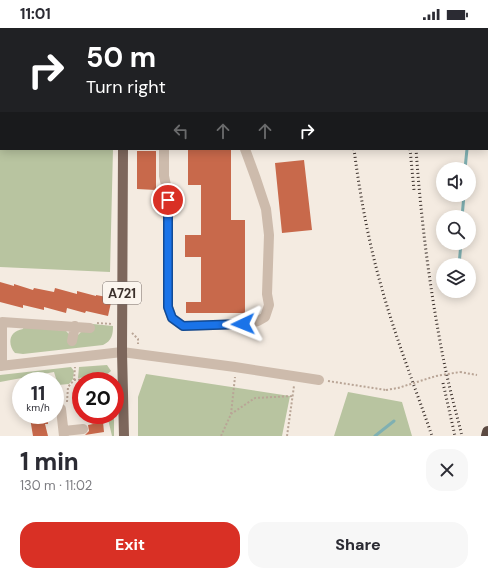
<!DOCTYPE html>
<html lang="en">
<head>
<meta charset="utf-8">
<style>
  body { margin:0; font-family:"DM Sans",sans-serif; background:#f7f7f7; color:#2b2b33; height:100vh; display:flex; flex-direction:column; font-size:15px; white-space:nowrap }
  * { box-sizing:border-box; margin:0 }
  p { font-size:13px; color:#7c7c81 }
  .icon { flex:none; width:22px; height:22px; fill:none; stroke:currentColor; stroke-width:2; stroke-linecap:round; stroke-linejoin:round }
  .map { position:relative; height:408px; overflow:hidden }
  .details { display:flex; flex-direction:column; background:#fff; flex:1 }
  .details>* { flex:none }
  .top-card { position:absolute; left:0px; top:0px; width:488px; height:122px; box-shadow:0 2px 10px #0003; background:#202124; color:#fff; overflow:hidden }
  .tools { position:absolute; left:436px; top:134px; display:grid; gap:8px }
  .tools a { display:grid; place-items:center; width:40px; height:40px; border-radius:50%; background:#fff; box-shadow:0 2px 10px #0003; font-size:20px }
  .speed { position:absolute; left:12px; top:344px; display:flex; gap:8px; font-size:20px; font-weight:700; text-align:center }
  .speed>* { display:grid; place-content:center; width:52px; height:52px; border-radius:50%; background:#fff; box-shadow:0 2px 10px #0003; line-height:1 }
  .speed small { font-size:10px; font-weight:400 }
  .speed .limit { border:6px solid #d22; background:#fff; color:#111 }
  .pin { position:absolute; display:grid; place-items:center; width:34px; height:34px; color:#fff; margin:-17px; border:2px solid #fff; border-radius:50%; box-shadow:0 1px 4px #0007 }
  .me { position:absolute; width:44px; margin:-22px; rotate:268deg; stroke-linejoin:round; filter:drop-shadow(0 0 3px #0008) }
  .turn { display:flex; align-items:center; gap:14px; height:84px; padding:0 20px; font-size:18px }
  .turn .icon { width:52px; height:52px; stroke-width:2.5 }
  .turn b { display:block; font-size:28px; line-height:34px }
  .lanes { display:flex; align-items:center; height:38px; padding:0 20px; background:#0003; justify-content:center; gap:20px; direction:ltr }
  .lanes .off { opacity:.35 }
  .round { display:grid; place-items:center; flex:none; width:42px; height:42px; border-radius:16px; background:#f7f7f7 }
  .overview { display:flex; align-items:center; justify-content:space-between; height:68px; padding:0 20px }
  h1 { font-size:24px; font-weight:800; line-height:30px }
  .button { display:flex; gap:8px; margin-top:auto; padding:8px 20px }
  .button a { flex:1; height:46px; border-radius:16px; background:#d93025; color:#fff; font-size:16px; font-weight:800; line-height:46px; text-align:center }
  .button a+a { background:#f7f7f7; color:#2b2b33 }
  .status { display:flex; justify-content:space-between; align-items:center; height:28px; padding:0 20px; background:#fff; direction:ltr }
  .status svg { height:11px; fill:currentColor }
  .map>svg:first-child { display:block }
</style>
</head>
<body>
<div class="status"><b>11:01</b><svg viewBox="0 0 49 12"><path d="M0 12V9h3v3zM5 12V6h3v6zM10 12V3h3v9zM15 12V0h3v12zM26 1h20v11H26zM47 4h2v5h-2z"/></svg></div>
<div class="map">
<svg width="488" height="408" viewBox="0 0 488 408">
  <rect width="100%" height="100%" fill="#f4ebe1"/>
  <path fill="#b8c4a0" d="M0,0H117L1,1V121H113L110,244L0,239Z
    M93,296L113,298C113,306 112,313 103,317L23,326L15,325C7,316 9,303 23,301L24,298L66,303L69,306L78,307L81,304H92Z
    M107,337L111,343L105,348L78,350L79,339Z
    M71,339L74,343L73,351L69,356L58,357L54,344L0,354V347Z
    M146,346L290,368L282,408H138V369Z
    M348,364L402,374L412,408H334Z
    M107,387H114V408H112Z"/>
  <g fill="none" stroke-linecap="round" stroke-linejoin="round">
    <path stroke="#7fb0b2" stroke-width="3" d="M487,69L488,66
      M465,141L467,121
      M462,189L464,167
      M459,237L461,215
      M375,408L394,393"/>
  </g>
  <path fill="#c8694b" d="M188,121H231V192H245V285H186V274H201V229H185V207H201V157H188Z
    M137,123H156V162L137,161Z
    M304,132L312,202L282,205L275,135Z
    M0,254L14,258V256L33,262L34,260L54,264L55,260L77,266V263L96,268V267L112,270L108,288L86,283L85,285L67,280L66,285L44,279V282L23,277V280L0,274Z
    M47,387L48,396H45L48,408H33L30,390Z
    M103,394L104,404L85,407L89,403L88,397Z"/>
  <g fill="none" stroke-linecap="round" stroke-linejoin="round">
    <path stroke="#b9a596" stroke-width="2" stroke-dasharray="2 2" stroke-linecap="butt" d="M97,295L113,296
      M132,305L138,311V316
      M460,344L477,347
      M74,352L114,349
      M328,353L386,362
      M67,374L68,359L74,352L75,339
      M231,386L235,349
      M221,408L231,386L255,370L293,368
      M287,408L294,358"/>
    <path stroke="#cdbbac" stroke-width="10" d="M168,1V0
      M244,1V0
      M164,121V148L167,162L168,181V279L172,290L183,298L243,296L258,293L265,289L269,277L267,266L269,207L266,181L256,151L245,121
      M72,313L75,298
      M0,338L122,324L235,339L319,352
      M2,338V294L90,300
      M61,381L64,408
      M64,403L83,401"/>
    <path stroke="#7d675c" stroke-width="10" d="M124,1V0
      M123,121L122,324L124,408"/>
    <path stroke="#5c4a42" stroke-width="12" d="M487,408L488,404"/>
    <path stroke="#3b302b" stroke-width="3" stroke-dasharray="1 3" stroke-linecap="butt" d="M340,0L341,1
      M404,0V1
      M410,0V1
      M354,121C360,168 369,216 382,261C396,311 415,359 432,408
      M410,121L414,162
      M416,121C421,192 430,264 444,334C449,359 456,384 462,408
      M443,355L455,408"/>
    <path stroke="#b9a596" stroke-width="2" stroke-dasharray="2 2" stroke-linecap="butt" d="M386,362L398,360L436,348L460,344"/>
  </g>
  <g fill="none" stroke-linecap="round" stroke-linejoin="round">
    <defs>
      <path id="route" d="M168,172V279L172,290L183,298L243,296"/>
    </defs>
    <use href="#route" stroke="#114b97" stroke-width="10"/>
    <use href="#route" stroke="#1a73e8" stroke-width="7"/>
  </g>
  <g text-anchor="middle" stroke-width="4" stroke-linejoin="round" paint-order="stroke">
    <rect fill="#fbf5ee" stroke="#756b66" stroke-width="1" x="103" y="254" width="38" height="22" rx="3"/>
    <g font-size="13" font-weight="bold" fill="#3b302b">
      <text x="122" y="270">A721</text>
    </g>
  </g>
</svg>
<div class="tools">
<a><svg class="icon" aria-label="sound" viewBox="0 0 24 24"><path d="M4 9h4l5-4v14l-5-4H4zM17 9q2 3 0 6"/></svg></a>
<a><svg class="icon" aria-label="search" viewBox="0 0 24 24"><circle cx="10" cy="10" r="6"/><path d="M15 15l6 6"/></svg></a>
<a><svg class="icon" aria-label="layers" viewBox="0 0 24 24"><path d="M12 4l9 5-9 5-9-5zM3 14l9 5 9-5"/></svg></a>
</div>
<div class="speed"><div>11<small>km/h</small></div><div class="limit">20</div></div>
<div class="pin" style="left:168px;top:172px;background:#d93025"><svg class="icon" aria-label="arrive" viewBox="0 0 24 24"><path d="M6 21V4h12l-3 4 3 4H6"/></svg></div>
<svg class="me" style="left:243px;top:296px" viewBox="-20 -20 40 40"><path d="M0-17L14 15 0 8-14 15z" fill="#1a73e8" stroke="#fff" stroke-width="4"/></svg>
<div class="top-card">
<div class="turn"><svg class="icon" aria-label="right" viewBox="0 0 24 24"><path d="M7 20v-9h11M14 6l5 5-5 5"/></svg><div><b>50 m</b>Turn right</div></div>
<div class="lanes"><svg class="icon off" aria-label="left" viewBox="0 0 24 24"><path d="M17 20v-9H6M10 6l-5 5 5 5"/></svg><svg class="icon off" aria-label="ahead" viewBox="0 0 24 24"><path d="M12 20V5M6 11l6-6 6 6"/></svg><svg class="icon off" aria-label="ahead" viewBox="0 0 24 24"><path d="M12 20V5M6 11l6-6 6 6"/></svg><svg class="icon" aria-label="right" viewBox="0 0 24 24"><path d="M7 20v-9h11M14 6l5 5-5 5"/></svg></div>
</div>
</div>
<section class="details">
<div class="overview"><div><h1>1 min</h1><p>130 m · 11:02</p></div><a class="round"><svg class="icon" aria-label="close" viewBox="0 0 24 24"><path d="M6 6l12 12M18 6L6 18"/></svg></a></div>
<div class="button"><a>Exit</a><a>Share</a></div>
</section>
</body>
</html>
